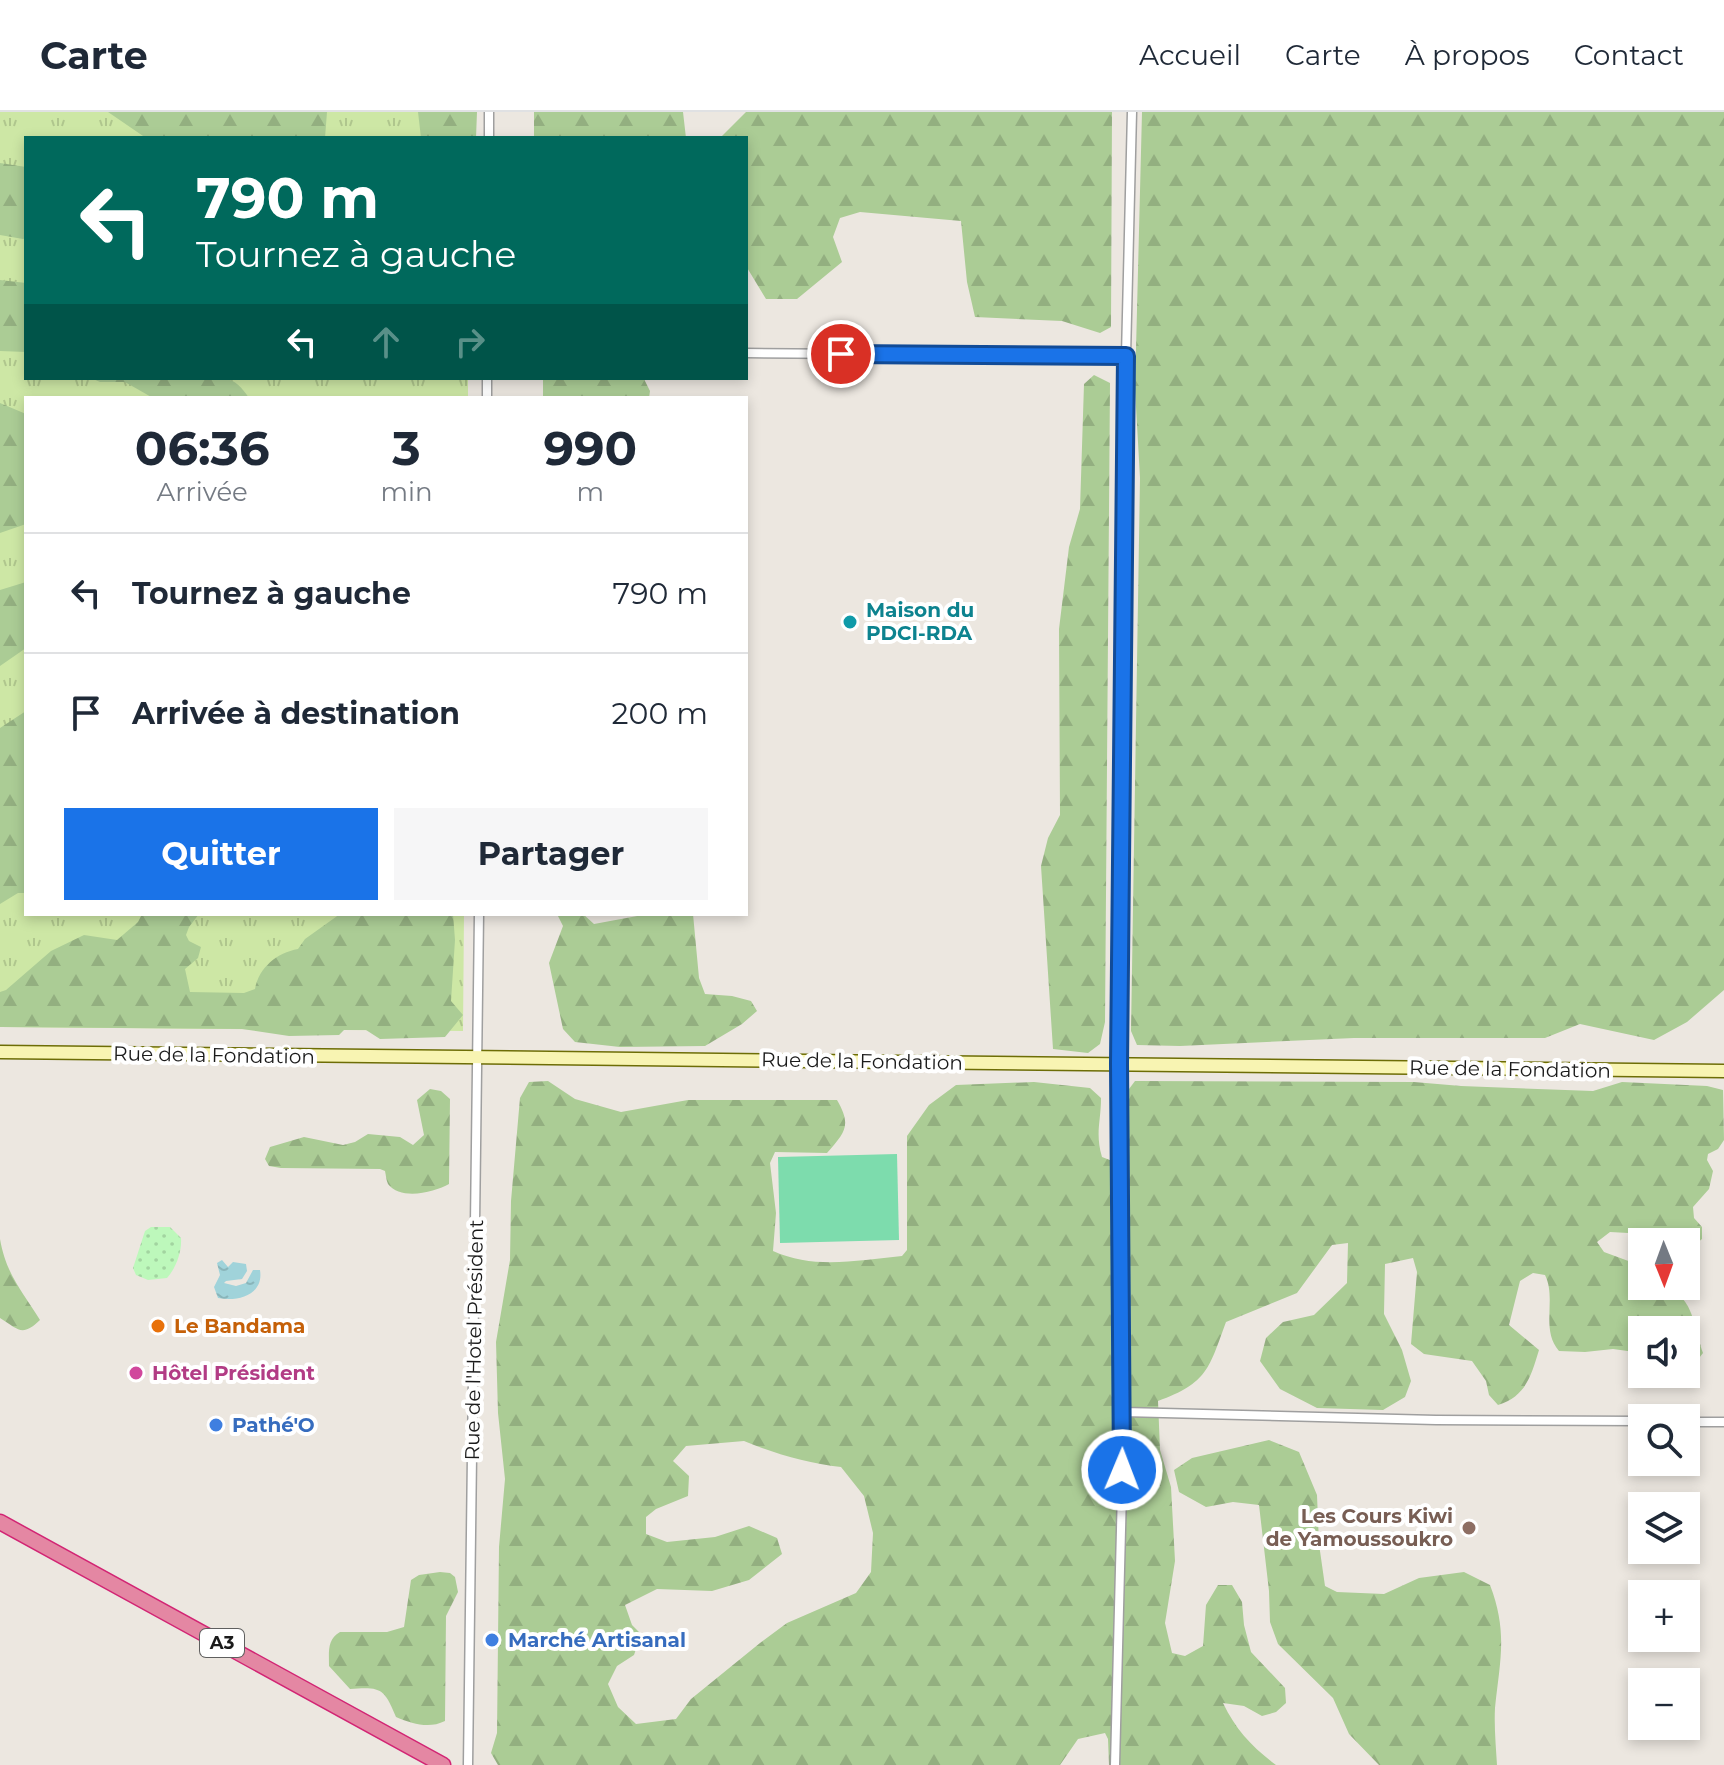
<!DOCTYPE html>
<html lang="fr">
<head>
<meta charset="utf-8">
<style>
  body { margin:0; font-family:Montserrat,sans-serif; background:#f6f6f7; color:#1f2937; height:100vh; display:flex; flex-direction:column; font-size:30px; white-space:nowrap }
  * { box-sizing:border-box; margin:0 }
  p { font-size:26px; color:#747a83 }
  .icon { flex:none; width:44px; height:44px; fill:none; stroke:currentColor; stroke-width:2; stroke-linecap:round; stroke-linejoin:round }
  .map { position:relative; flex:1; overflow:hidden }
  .drawer { position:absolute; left:24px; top:284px; width:724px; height:520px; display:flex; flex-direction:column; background:#fff; border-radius:0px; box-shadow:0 4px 12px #0003 }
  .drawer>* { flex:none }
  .guide { position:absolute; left:24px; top:24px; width:724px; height:244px; border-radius:0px; box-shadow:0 4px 12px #0003; background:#00695c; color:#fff; overflow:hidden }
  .needle { width:52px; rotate:179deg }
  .controls { position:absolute; left:1628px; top:1116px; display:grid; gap:16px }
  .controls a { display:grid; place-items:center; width:72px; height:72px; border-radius:0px; background:#fff; box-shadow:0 4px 12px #0003; font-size:40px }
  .pin { position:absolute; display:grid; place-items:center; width:68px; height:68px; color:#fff; margin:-34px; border:4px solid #fff; border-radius:50%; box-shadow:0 2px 8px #0007 }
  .me { position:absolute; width:88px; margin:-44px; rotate:1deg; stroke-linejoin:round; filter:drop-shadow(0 0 6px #0008) }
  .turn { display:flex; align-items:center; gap:28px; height:168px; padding:0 40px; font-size:36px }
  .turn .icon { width:104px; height:104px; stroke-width:2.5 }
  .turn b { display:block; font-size:56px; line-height:68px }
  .lanes { display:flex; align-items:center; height:76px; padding:0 40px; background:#0003; justify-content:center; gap:40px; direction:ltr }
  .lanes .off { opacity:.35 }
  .eta { display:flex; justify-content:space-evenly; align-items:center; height:136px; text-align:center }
  .eta b { font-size:48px; font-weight:700; line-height:56px }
  .action { display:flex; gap:16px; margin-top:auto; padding:16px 40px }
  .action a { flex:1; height:92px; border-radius:0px; background:#1a73e8; color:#fff; font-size:32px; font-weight:700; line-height:92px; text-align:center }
  .action a+a { background:#f6f6f7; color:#1f2937 }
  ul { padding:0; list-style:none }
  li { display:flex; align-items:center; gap:24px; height:120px; padding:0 40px; border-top:2px solid #e0e1e3 }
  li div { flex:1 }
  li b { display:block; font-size:30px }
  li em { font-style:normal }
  header { display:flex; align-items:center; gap:48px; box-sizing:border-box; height:112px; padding:0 40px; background:#fff; border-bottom:2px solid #e0e1e3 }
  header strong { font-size:38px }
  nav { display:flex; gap:44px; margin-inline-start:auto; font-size:28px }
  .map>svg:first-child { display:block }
</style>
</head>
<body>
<header>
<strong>Carte</strong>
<nav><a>Accueil</a><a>Carte</a><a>À propos</a><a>Contact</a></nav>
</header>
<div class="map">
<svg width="1724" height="1653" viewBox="0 0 1724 1653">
  <defs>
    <pattern id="grass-tufts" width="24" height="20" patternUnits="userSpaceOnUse" patternTransform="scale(2)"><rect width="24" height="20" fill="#cde7a5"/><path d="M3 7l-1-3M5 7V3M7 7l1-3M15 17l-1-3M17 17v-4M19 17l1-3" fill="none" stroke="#afc68d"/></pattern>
    <pattern id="forest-firs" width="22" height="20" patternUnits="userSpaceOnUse" patternTransform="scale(2)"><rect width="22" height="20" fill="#abcc95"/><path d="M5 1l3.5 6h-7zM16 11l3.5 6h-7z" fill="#93af80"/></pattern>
    <pattern id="park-dots" width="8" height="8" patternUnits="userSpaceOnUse" patternTransform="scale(2)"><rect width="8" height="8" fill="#bdf8bb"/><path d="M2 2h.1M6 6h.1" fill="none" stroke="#a2d4a0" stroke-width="1.8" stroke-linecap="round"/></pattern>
    <pattern id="water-ripples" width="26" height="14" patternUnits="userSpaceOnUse" patternTransform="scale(2)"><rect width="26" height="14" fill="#a0d3da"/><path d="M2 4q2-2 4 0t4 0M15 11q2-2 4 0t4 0" fill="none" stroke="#89b5ba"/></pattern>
  </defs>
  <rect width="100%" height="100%" fill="#ece7e0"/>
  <path fill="url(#grass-tufts)" d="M0,0H470L469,26H26V266H468V286H26V802H464L463,919L0,915Z"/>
  <path fill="url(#forest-firs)" fill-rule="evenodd" d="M108,0H327L325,26H146Z
    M418,0H477L476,26H421Z
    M534,0H683L686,26H534Z
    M746,0H1112L1111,215L1100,221L1062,209L975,205L967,170L961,109L860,100L840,106L833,125L842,150L797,187H766L746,154V26H720Z
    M1142,0H1724V878L1687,910L1654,928L1580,912L1545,926H1354L1180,934L1137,933L1131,919L1140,366L1135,277Z
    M0,51L26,55V126L23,127L0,123Z
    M0,168L26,171V240L0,239Z
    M1094,263L1110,271L1105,910L1100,932L1088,941L1053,937L1041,754L1048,726L1060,703L1059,517L1069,435L1080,397L1084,272Z
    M91,266H223C236,268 242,276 249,286H153L125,270H100Z
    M543,266H640L644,267L650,279L649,286H543Z
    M0,291L26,302V412L0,421Z
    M26,470V536L0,554V478Z
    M26,599V781H18L0,792V616Z
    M142,802H199L189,815L186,823L189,829L201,835L198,846L185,857L190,880L244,881L255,877C259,855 277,841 298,837L305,827L340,802H453L455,828L451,889L463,903L445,925L380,927L366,918H344L339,923L289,924L242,917L0,915V880L6,878L51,839L84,823L117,828L138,810Z
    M557,802H583L594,812L648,802H693L699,866L705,882L732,884L751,889L757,899L742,912L705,934L620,935L575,930L563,917L549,851L563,814Z
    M548,969L575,987L621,1000L688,988H837C852,1014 845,1020 827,1041L775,1040L770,1051L776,1101L773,1139C815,1158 858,1148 902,1144L907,1138V1024L929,993L956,973L1034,970L1090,976L1101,986C1101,1010 1095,1021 1102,1045L1115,1050L1129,1039V977L1135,969L1414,970L1461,974L1593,979L1622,970L1707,974L1723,978L1724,1028L1718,1037L1708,1042L1707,1048L1713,1059L1709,1077L1693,1095L1694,1106L1702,1115V1127L1697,1131L1677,1129L1665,1123L1610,1120L1597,1130L1604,1140L1642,1154V1174C1693,1174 1690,1200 1703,1241L1689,1259H1686V1218H1642V1241L1613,1237L1585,1240L1559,1239C1540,1217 1557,1187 1545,1163L1533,1161L1520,1169L1509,1213L1539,1238C1531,1264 1526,1284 1498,1293L1489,1283L1486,1269L1472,1249L1424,1242L1411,1232L1417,1160L1413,1146L1385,1152L1384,1202L1402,1238L1411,1269L1405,1285L1383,1298L1317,1296L1280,1277L1260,1249L1266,1226L1283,1210L1314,1203L1347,1171L1348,1131L1332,1133L1297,1181L1226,1210C1209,1256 1208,1271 1158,1289L1160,1338L1171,1375L1175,1449L1165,1511L1172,1541L1185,1544L1203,1534L1206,1493L1218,1473H1232L1242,1490L1244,1513L1251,1540L1285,1576L1286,1591L1276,1600L1262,1604L1244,1594L1223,1591C1236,1618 1252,1635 1276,1653H1109L1108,1627L1105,1621L1078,1627L1060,1653H498L491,1641L497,1621L499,1435L505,1367L498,1301L496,1230L510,1148L511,1089L520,986L529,970ZM744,1329C776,1342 807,1351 841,1355L864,1384L873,1421L871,1460L856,1481L787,1511L760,1531L691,1587L676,1607L636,1612L618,1595L608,1572L617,1554L634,1543L641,1522L632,1513L625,1493L657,1477L712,1479L749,1468L782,1442L777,1426L749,1414L715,1425L667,1430L646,1422V1405L656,1397L688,1384L689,1364L673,1349L686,1334Z
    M430,977L441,979L450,987L449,1072C435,1080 401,1089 388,1072C386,1068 386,1063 385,1059L380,1057L281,1056L269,1054L265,1047L270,1035L304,1025L343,1033L355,1030L368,1022L400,1025L413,1033L424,1023L417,988Z
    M0,1127C6,1162 22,1179 40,1208C22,1225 19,1218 0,1206Z
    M1269,1328L1299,1340L1317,1383L1319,1432L1325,1474L1337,1480L1384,1482L1419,1466L1464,1460L1490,1473C1508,1520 1500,1548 1495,1596C1494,1615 1496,1635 1497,1653H1379L1349,1622L1333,1586L1278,1532L1270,1510L1269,1479L1259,1393L1233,1390L1206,1395L1179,1380L1174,1358L1192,1346Z
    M440,1460L450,1461L455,1465L458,1480L446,1504L445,1609C429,1617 413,1612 396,1605C384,1576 381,1575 350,1577L329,1554C329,1540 327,1527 340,1520H387L404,1515L411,1468L419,1463Z"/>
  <path fill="url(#park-dots)" d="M151,1115H170L181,1126C182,1140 176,1156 167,1166L148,1168L136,1163L133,1156L145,1119Z"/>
  <path fill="#7ddcad" d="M897,1042L899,1128L780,1131L778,1045Z"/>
  <path fill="url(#water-ripples)" d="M222,1148L228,1155L233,1150L246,1152L247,1159L242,1167L226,1169L224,1171L236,1174L246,1171L253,1158H260C264,1183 238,1190 218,1186L214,1175L220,1163L217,1151Z"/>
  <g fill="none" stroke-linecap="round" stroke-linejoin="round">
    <defs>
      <path id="street" d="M489,26V0
        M746,241L1126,244
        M487,286V266
        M1124,1300L1436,1308L1642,1309
        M1686,1310H1724
        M468,1653L479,802
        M1115,1653L1124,1300L1119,952L1126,244L1132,0"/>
      <path id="secondary" d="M0,940L1724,959"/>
      <path id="highway" d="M0,1410L443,1653"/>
    </defs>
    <use href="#street" stroke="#9f9f9f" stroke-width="11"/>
    <use href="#secondary" stroke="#6d6d06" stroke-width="15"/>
    <use href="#highway" stroke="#d22574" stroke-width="17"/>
    <use href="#street" stroke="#fff" stroke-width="8"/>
    <use href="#secondary" stroke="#f8f4b2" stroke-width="12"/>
    <use href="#highway" stroke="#e487a3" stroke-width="14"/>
  </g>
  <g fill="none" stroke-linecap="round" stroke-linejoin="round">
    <defs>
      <path id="route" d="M841,242L1126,244L1119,952L1122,1358"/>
    </defs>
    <use href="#route" stroke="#114b97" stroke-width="20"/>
    <use href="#route" stroke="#1a73e8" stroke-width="14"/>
  </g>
  <circle fill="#0f9aa8" stroke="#fff" stroke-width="3" cx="850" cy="510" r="8"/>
  <circle fill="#e8710a" stroke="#fff" stroke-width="3" cx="158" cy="1214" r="8"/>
  <circle fill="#d1479c" stroke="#fff" stroke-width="3" cx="136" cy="1261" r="8"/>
  <g fill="#3f7fe0" stroke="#fff" stroke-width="3">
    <circle cx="216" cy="1313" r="8"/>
    <circle cx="492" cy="1528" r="8"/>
  </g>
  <circle fill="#8d6e63" stroke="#fff" stroke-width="3" cx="1469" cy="1416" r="8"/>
  <g text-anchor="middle" stroke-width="8" stroke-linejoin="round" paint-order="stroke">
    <rect fill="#fff" stroke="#5f5f5f" stroke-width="2" x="200" y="1517" width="44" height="28" rx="6"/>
    <g font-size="18" font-weight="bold" fill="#1b1b1b">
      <text x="222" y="1537">A3</text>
    </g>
    <g font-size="20" font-weight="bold" fill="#0d838f" stroke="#fff" text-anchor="start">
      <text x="866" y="505">Maison du<tspan x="866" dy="23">PDCI-RDA</tspan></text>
    </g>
    <g font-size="20" fill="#1b1b1b" stroke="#fff">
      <text transform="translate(214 943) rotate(1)" y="7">Rue de la Fondation</text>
      <text transform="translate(862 949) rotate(1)" y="7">Rue de la Fondation</text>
      <text transform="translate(1510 957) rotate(1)" y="7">Rue de la Fondation</text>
      <text transform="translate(474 1228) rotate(-89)" y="7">Rue de l'Hotel Président</text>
    </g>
    <g font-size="20" font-weight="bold" fill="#c56008" stroke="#fff" text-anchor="start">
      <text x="174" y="1221">Le Bandama</text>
    </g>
    <g font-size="20" font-weight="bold" fill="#b23c85" stroke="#fff" text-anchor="start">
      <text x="152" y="1268">Hôtel Président</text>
    </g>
    <g font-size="20" font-weight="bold" fill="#366cbe" stroke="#fff" text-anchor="start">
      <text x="232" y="1320">Pathé'O</text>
      <text x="508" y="1535">Marché Artisanal</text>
    </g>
    <g font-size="20" font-weight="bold" fill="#785e54" stroke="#fff" text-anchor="end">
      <text x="1453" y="1411">Les Cours Kiwi<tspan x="1453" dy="23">de Yamoussoukro</tspan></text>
    </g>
  </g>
</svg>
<div class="controls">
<a><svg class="needle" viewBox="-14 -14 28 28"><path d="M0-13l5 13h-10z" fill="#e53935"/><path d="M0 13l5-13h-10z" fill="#747a83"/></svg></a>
<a><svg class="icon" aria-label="sound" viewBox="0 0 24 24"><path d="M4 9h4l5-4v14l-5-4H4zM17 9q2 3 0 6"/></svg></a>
<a><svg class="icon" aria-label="search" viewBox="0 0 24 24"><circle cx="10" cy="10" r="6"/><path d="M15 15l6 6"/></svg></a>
<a><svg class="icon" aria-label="layers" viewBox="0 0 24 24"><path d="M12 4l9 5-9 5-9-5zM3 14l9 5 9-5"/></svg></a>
<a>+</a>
<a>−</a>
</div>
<div class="pin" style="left:841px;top:242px;background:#d93025"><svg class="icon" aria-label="arrive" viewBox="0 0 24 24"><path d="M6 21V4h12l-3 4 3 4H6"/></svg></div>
<svg class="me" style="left:1122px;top:1358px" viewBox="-20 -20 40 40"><circle r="17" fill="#1a73e8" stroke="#fff" stroke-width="3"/><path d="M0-11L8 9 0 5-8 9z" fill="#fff"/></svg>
<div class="guide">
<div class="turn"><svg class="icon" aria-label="left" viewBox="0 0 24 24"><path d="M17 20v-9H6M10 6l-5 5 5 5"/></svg><div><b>790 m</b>Tournez à gauche</div></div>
<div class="lanes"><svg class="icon" aria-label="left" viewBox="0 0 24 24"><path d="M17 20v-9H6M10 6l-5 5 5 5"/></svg><svg class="icon off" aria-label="ahead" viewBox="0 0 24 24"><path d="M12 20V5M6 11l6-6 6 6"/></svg><svg class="icon off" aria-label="right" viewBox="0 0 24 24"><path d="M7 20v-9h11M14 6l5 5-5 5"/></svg></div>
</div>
<section class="drawer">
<div class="eta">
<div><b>06:36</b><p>Arrivée</p></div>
<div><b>3</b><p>min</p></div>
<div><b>990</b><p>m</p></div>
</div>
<ul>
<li><svg class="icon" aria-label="left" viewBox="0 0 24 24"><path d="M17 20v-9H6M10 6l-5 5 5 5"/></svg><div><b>Tournez à gauche</b></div><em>790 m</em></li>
<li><svg class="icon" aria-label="arrive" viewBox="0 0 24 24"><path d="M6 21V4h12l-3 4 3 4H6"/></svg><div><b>Arrivée à destination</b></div><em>200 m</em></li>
</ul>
<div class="action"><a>Quitter</a><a>Partager</a></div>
</section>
</div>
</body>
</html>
